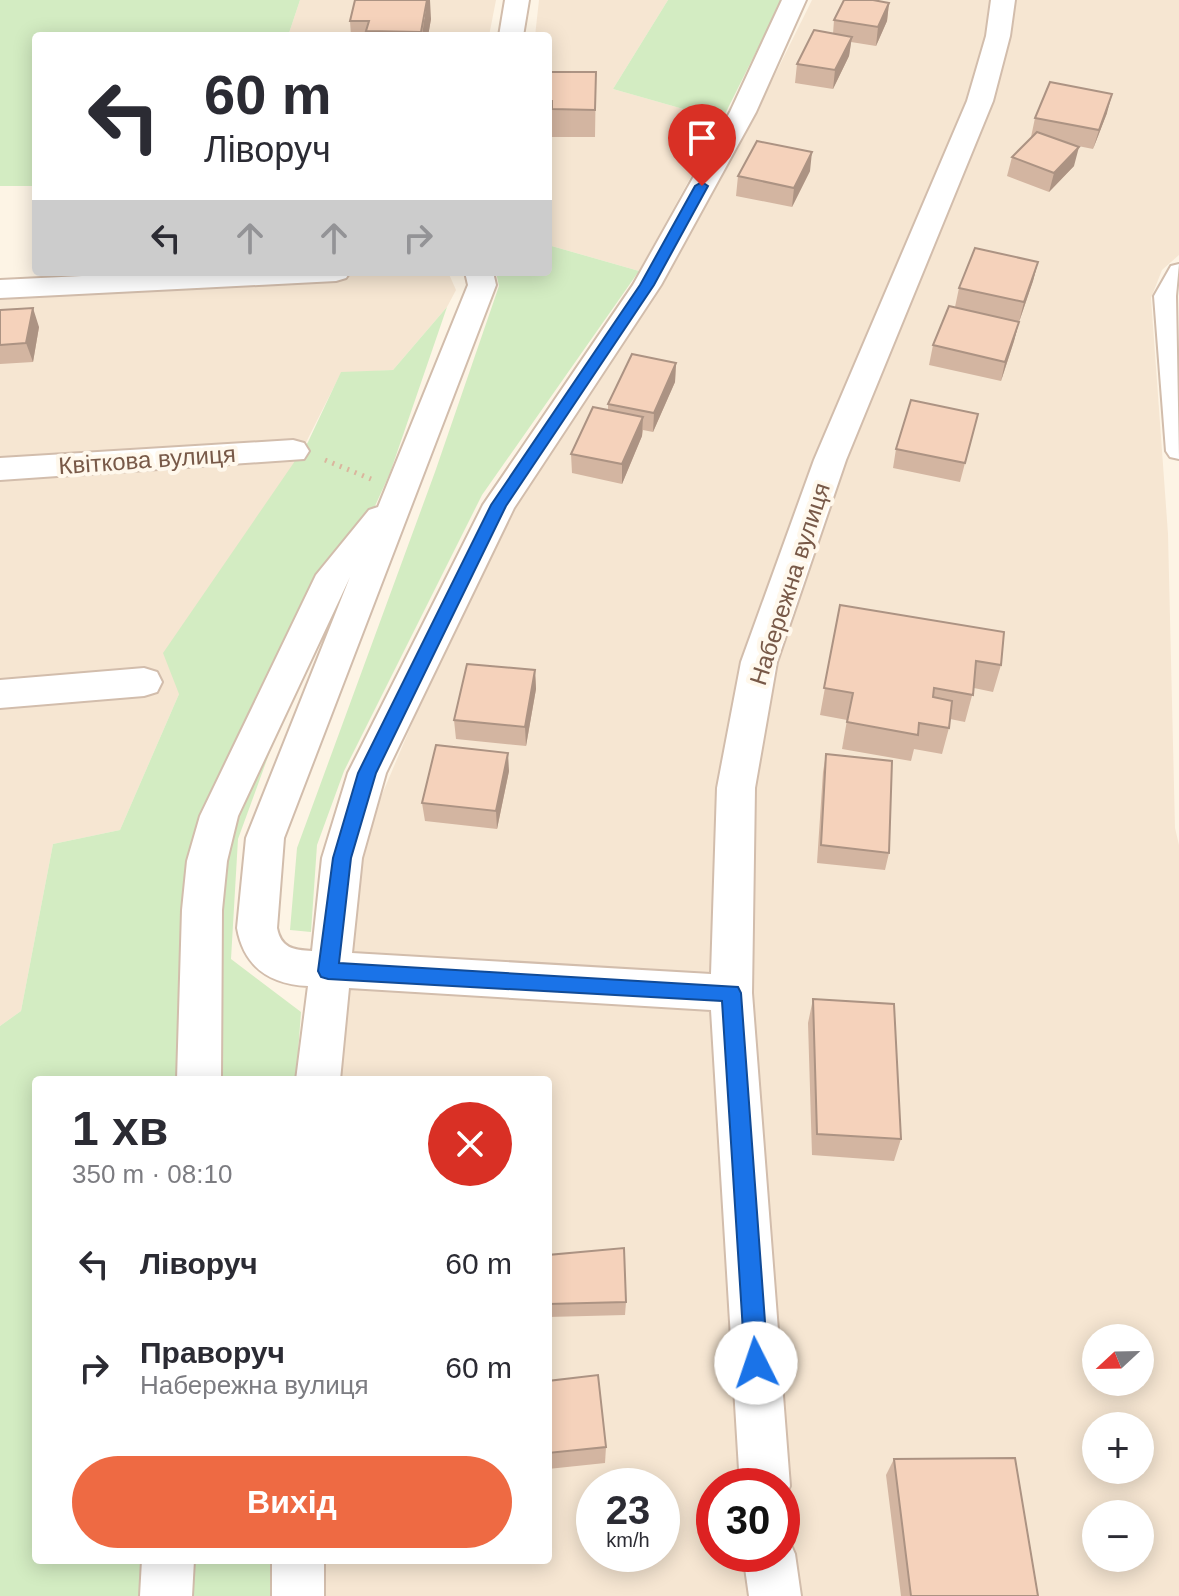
<!DOCTYPE html>
<html lang="uk">
<head>
<meta charset="utf-8">
<style>
  body { margin:0; font-family:Helvetica,sans-serif; background:#f2f2f3; color:#2b2b33; height:100vh; display:flex; flex-direction:column; font-size:30px; white-space:nowrap }
  * { box-sizing:border-box; margin:0 }
  p { font-size:26px; color:#7c7c81 }
  .icon { flex:none; width:44px; height:44px; fill:none; stroke:currentColor; stroke-width:2; stroke-linecap:round; stroke-linejoin:round }
  .map { position:relative; flex:1; overflow:hidden }
  .panel { position:absolute; left:32px; top:1076px; width:520px; height:488px; display:flex; flex-direction:column; background:#fff; border-radius:8px; box-shadow:0 4px 20px #0003 }
  .panel>* { flex:none }
  .hud { position:absolute; left:32px; top:32px; width:520px; height:244px; border-radius:8px; box-shadow:0 4px 20px #0003; background:#fff; color:#2b2b33; overflow:hidden }
  .needle { width:52px; rotate:248deg }
  .fabs { position:absolute; left:1082px; top:1324px; display:grid; gap:16px }
  .fabs a { display:grid; place-items:center; width:72px; height:72px; border-radius:50%; background:#fff; box-shadow:0 4px 20px #0003; font-size:40px }
  .speed { position:absolute; left:576px; top:1468px; display:flex; gap:16px; font-size:40px; font-weight:700; text-align:center }
  .speed>* { display:grid; place-content:center; width:104px; height:104px; border-radius:50%; background:#fff; box-shadow:0 4px 20px #0003; line-height:1 }
  .speed small { font-size:20px; font-weight:400 }
  .speed .limit { border:12px solid #d22; background:#fff; color:#111 }
  .pin { position:absolute; display:grid; place-items:center; width:68px; height:68px; color:#fff; margin:-82px -34px; border-radius:50% 50% 50% 0; rotate:-45deg; box-shadow:0 0 8px #0007 }
  .pin .icon { rotate:45deg }
  .me { position:absolute; width:88px; margin:-44px; rotate:356deg; stroke-linejoin:round; filter:drop-shadow(0 0 6px #0008) }
  .turn { display:flex; align-items:center; gap:28px; height:168px; padding:0 40px; font-size:36px }
  .turn .icon { width:104px; height:104px; stroke-width:2.5 }
  .turn b { display:block; font-size:56px; line-height:68px }
  .lanes { display:flex; align-items:center; height:76px; padding:0 40px; background:#0003; justify-content:center; gap:40px; direction:ltr }
  .lanes .off { opacity:.35 }
  .round { display:grid; place-items:center; flex:none; width:84px; height:84px; border-radius:42px; background:#f2f2f3 }
  .headline { display:flex; align-items:center; justify-content:space-between; height:136px; padding:0 40px }
  h1 { font-size:48px; font-weight:800; line-height:60px }
  .primary-button { display:flex; gap:16px; margin-top:auto; padding:16px 40px }
  .primary-button a { flex:1; height:92px; border-radius:48px; background:#ee6a43; color:#fff; font-size:32px; font-weight:800; line-height:92px; text-align:center }
  ul { padding:0; list-style:none }
  li { display:flex; align-items:center; gap:24px; height:104px; padding:0 40px }
  li div { flex:1 }
  li b { display:block; font-size:30px }
  li em { font-style:normal }
  .map>svg:first-child { display:block }
</style>
</head>
<body>
<div class="map">
<svg width="1179" height="1596" viewBox="0 0 1179 1596">
  <rect width="100%" height="100%" fill="#fdf4e5"/>
  <path fill="#f6e6d2" fill-rule="evenodd" d="M300,0H496L489,36H288Z
    M539,0H668L613,89L722,120L639,271L548,245V36H535Z
    M812,0H1179V255L1162,270L1151,298L1168,534L1175,828L1179,845V1596H321V1560H548V1080H341L359,849L438,662L509,516L738,149ZM1096,1338H1140V1382H1096ZM1096,1426H1140V1470H1096ZM594,1486H662V1554H594ZM714,1486H782V1554H714ZM1096,1514H1140V1558H1096Z
    M229,272H448L456,290L447,307L393,370L341,373L179,694L120,830L53,844L21,1011L0,1026V289Z"/>
  <path fill="#d3ecc2" d="M0,0H300L288,36H36V186H0Z
    M668,0H782L722,120L613,89Z
    M548,245L639,271L482,495L344,771L317,845L311,932L290,930L297,848L435,472L499,286L496,272H548Z
    M447,307L390,473L296,680L238,839L231,959L301,1012L296,1080H36V1560H273V1596H0V1026L21,1011L53,844L120,830L179,694L163,653L308,442L341,372L393,370Z"/>
  <g fill="none" stroke-linecap="round" stroke-linejoin="round">
    <defs>
      <path id="pedestrian" d="M1179,264L1176,296L1179,459L1170,457L1166,451L1154,296L1171,266Z"/>
      <path id="minor" d="M505,0H529L523,36H499Z
        M782,0H806L756,112L661,285L514,508L386,773L362,858L352,953L711,974L717,788L741,662L814,460L967,101L986,36L991,0H1015L1010,36L993,101L846,460L777,662L755,788L752,993L790,1486L782,1504V1486H740L711,1010L349,988L340,1080H296L308,986C269,984 244,967 237,928L246,838L350,577L238,816L227,861L222,910L221,1080H177L182,910L187,861L200,816L316,575L369,510L378,507L468,285L465,272H493L496,285L284,838L277,928C281,948 293,950 312,951L322,858L348,773L483,505L633,285L730,112Z
        M164,272H350L346,278L336,281L0,298V280Z
        M293,440L304,443L309,451L304,459L0,480V458Z
        M144,668L157,672L162,682L157,692L144,696L0,708V680Z
        M782,1534L787,1536L795,1554L801,1596H749L743,1554H782Z
        M142,1560H194L192,1596H140Z
        M272,1560H324V1596H272Z"/>
    </defs>
    <use href="#pedestrian" stroke="#d2bdac" stroke-width="4"/>
    <use href="#minor" stroke="#d2bdac" stroke-width="4"/>
    <path stroke="#dab59d" stroke-width="5" stroke-dasharray="2 6" stroke-linecap="butt" d="M325,460L371,479"/>
    <use href="#pedestrian" fill="#fff" fill-rule="evenodd"/>
    <use href="#minor" fill="#fff" fill-rule="evenodd"/>
  </g>
  <path fill="#d3b5a1" d="M889,3L887,21L876,46L851,42L849,56L833,89L795,83L797,64L833,34L834,20Z
    M431,19L428,36H351L350,21Z
    M548,72H596L595,137H552V129H548Z
    M1107,113L1093,149L1073,145L1074,166L1049,192L1007,176L1012,157L1033,137H1031L1035,118Z
    M810,171L792,207L736,196L738,176Z
    M1038,262L1033,281L1019,322L955,307L959,288Z
    M0,310L39,327L33,362L0,364Z
    M1019,322L1014,341L1001,381L929,365L933,345Z
    M676,363L675,382L653,432L643,430L642,436L622,484L572,473L571,454L608,410V404Z
    M978,414L960,482L893,468L896,449Z
    M840,605L1001,665L993,692L974,688L965,722L950,719L949,728L942,754L914,749L911,761L842,749L847,720L820,715Z
    M535,670L536,689L526,746L456,739L454,720Z
    M826,754L889,853L885,870L817,863L823,772Z
    M509,771L497,829L425,821L422,803Z
    M813,999L901,1139L894,1161L812,1155L808,1023Z
    M548,1255L626,1302L625,1315L548,1317Z
    M548,1381L606,1447L605,1463L548,1469Z
    M894,1459L1038,1596H901L886,1475Z"/>
  <path fill="#ac9383" d="M427,0H430L431,19L428,36H422Z
    M889,3L887,21L876,46L878,27Z
    M852,37L849,56L833,89L835,70Z
    M1112,94L1107,113L1093,149L1099,130Z
    M1079,147L1074,166L1049,192L1054,173Z
    M812,152L810,171L792,207L794,188Z
    M1038,262L1033,281L1019,322L1024,302Z
    M33,308L39,327L33,362L26,343Z
    M1019,322L1014,341L1001,381L1005,362Z
    M676,363L675,382L653,432L654,413Z
    M643,417L642,436L622,484V464Z
    M535,670L536,689L526,746L525,727Z
    M508,753L509,771L497,829L496,811Z"/>
  <path fill="#f5d2bb" stroke="#ac9383" stroke-width="2" d="M355,0H427L421,32L366,31L369,21H350Z
    M844,0H873L889,3L878,27L834,20Z
    M814,30L852,37L835,70L797,64Z
    M548,72H596L595,110L552,109V101H548Z
    M1050,82L1112,94L1099,130L1035,118Z
    M1037,132L1079,147L1054,173L1012,157Z
    M757,141L812,152L794,188L738,176Z
    M975,248L1038,262L1024,302L959,288Z
    M949,306L1019,322L1005,362L933,345Z
    M33,308L26,343L0,345V310Z
    M632,354L676,363L654,413L608,404Z
    M911,400L978,414L965,463L896,449Z
    M593,407L643,417L622,464L571,454Z
    M840,605L1004,632L1001,665L976,661L973,695L934,688L933,697L952,701L949,728L919,723L918,735L847,722L853,693L824,688Z
    M467,664L535,670L525,727L454,720Z
    M436,745L508,753L496,811L422,803Z
    M826,754L892,761L889,853L821,845Z
    M813,999L894,1004L901,1139L817,1134Z
    M624,1248L626,1302L548,1304V1255Z
    M598,1375L606,1447L548,1453V1381Z
    M1015,1458L1038,1596H911L894,1459Z"/>
  <path fill="#1a73e8" stroke="#114b97" stroke-width="2" d="M702,182L708,186L654,285L506,506L376,773L351,858L339,963L738,987L741,993L768,1363L764,1371L756,1374L748,1371L745,1363L722,1001L328,979L321,977L318,971L333,858L358,773L491,505L640,285L695,186Z"/>
  <g text-anchor="middle" stroke-width="8" stroke-linejoin="round" paint-order="stroke">
    <g font-size="24" fill="#785948" stroke="#fff8ec">
      <text transform="translate(147 460) rotate(-4)" y="8">Квіткова вулиця</text>
      <text transform="translate(790 584) rotate(-72)" y="8">Набережна вулиця</text>
    </g>
  </g>
</svg>
<div class="fabs">
<a><svg class="needle" viewBox="-14 -14 28 28"><path d="M0-13l5 13h-10z" fill="#e53935"/><path d="M0 13l5-13h-10z" fill="#7c7c81"/></svg></a>
<a>+</a>
<a>−</a>
</div>
<div class="speed"><div>23<small>km/h</small></div><div class="limit">30</div></div>
<div class="pin" style="left:702px;top:186px;background:#d93025"><svg class="icon" aria-label="arrive" viewBox="0 0 24 24"><path d="M6 21V4h12l-3 4 3 4H6"/></svg></div>
<svg class="me" style="left:756px;top:1363px" viewBox="-20 -20 40 40"><circle r="19" fill="#fff"/><path d="M0-13L10 11 0 6-10 11z" fill="#1a73e8"/></svg>
<div class="hud">
<div class="turn"><svg class="icon" aria-label="left" viewBox="0 0 24 24"><path d="M17 20v-9H6M10 6l-5 5 5 5"/></svg><div><b>60 m</b>Ліворуч</div></div>
<div class="lanes"><svg class="icon" aria-label="left" viewBox="0 0 24 24"><path d="M17 20v-9H6M10 6l-5 5 5 5"/></svg><svg class="icon off" aria-label="ahead" viewBox="0 0 24 24"><path d="M12 20V5M6 11l6-6 6 6"/></svg><svg class="icon off" aria-label="ahead" viewBox="0 0 24 24"><path d="M12 20V5M6 11l6-6 6 6"/></svg><svg class="icon off" aria-label="right" viewBox="0 0 24 24"><path d="M7 20v-9h11M14 6l5 5-5 5"/></svg></div>
</div>
<section class="panel">
<div class="headline"><div><h1>1 хв</h1><p>350 m · 08:10</p></div><a class="round" style="background:#d93025;color:#fff"><svg class="icon" aria-label="close" viewBox="0 0 24 24"><path d="M6 6l12 12M18 6L6 18"/></svg></a></div>
<ul>
<li><svg class="icon" aria-label="left" viewBox="0 0 24 24"><path d="M17 20v-9H6M10 6l-5 5 5 5"/></svg><div><b>Ліворуч</b></div><em>60 m</em></li>
<li><svg class="icon" aria-label="right" viewBox="0 0 24 24"><path d="M7 20v-9h11M14 6l5 5-5 5"/></svg><div><b>Праворуч</b><p>Набережна вулиця</p></div><em>60 m</em></li>
</ul>
<div class="primary-button"><a>Вихід</a></div>
</section>
</div>
</body>
</html>
